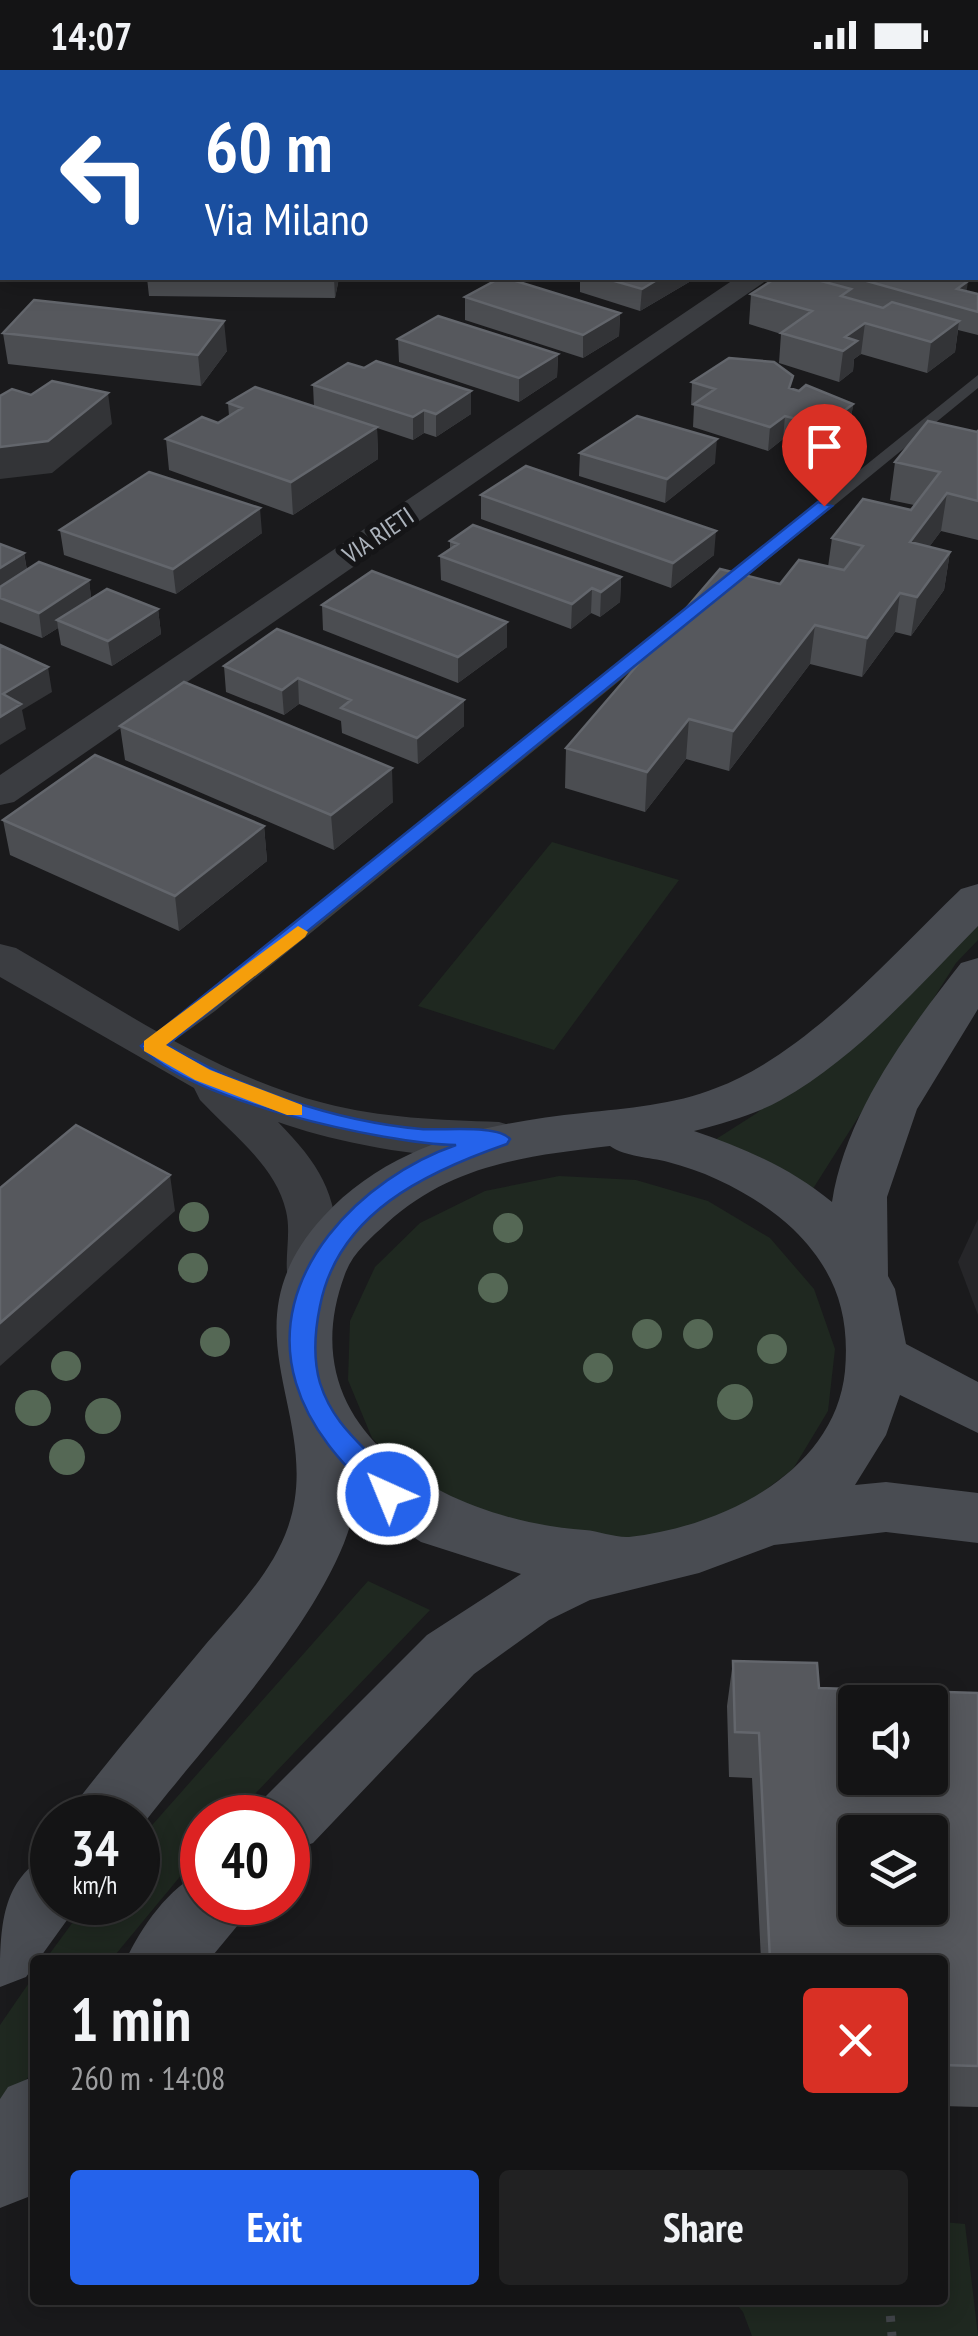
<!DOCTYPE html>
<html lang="en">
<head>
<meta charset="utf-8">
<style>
  body { margin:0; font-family:"PT Sans Narrow",sans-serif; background:#212122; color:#f1f3f6; height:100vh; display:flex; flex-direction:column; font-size:38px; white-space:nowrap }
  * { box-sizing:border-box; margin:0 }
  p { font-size:32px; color:#9d9ea0 }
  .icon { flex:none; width:55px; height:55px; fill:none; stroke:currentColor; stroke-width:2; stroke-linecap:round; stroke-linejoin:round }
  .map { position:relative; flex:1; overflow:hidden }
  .panel { position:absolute; left:30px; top:1885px; width:918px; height:350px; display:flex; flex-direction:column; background:#141415; border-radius:10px; box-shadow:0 5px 25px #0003,0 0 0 2px #333334 }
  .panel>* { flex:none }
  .top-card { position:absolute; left:0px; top:0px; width:980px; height:210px; box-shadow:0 5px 25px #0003,0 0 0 2px #333334; background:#1a4fa0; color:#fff; overflow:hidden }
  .buttons { position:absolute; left:838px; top:1615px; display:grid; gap:20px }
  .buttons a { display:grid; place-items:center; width:110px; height:110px; border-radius:10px; background:#141415; box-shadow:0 5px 25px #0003,0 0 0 2px #333334; font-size:50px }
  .speed { position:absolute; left:30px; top:1725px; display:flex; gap:20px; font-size:50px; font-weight:700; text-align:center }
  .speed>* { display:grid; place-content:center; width:130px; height:130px; border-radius:50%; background:#141415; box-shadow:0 5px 25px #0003,0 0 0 2px #333334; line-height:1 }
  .speed small { font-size:25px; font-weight:400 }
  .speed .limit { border:15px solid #d22; background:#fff; color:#111 }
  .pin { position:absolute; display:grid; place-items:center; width:85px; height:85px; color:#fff; margin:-102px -42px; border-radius:50% 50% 50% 0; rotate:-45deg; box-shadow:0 0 10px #0007 }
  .pin .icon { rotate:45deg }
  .me { position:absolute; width:110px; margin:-55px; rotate:316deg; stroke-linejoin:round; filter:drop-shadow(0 0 8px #0008) }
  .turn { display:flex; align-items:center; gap:35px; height:210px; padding:0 40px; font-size:45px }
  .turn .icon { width:130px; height:130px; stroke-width:2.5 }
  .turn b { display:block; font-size:70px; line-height:85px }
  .round { display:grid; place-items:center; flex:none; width:105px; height:105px; border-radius:10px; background:#212122 }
  .summary { display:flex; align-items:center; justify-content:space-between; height:170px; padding:0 40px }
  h1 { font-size:60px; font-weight:800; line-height:75px }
  .primary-button { display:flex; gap:20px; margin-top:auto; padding:20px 40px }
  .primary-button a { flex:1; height:115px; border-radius:10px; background:#2563eb; color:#fff; font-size:40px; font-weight:800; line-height:115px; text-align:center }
  .primary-button a+a { background:#212122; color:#f1f3f6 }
  .status { display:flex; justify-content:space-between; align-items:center; height:70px; padding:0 50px; background:#141415; direction:ltr }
  .status svg { height:28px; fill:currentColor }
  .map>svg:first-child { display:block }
</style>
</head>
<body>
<div class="status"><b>14:07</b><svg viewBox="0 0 49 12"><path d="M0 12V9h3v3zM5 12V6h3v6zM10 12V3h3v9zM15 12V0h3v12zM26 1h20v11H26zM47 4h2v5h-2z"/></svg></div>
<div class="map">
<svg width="978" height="2266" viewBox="0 0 978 2266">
  <rect width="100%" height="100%" fill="#1a1a1c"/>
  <path fill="#262629" d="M978,1149V1245L958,1192Z"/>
  <path fill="#1f2820" d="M552,772L679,810L554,980L418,936Z
    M978,839V870L956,893L809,1125L710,1073L757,1043Z
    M559,1106L636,1110L708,1131L770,1168L814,1219L835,1279L828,1341L793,1399L735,1443L659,1469L574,1473L421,1419L372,1368L348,1310L350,1251L375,1197L420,1153L485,1121Z
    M368,1511L430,1540L233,1747L202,1748V1780L111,1890H45L87,1833L138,1832V1771Z
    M35,1904V1997L0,2048V1955Z
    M943,2152L965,2154L978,2266H752L743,2242L733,2230H942Z"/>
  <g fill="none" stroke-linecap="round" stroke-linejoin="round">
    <path stroke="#414449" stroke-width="4" stroke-dasharray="2.5 4" stroke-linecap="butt" d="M581,0L596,2
      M530,2L538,0"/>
    <path stroke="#414449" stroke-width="9" stroke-dasharray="6 10" stroke-linecap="butt" d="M889,2230L892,2266"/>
    <path fill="#3b3d41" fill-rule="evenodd" d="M978,305V318L215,941L160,981H144L140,976L144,971L199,931Z"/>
    <path fill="#3b3d41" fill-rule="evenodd" d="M41,0H78L80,2H43Z
      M0,133H2V150H0Z
      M2,184V203L0,204V185Z
      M736,208H770L14,732L0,735V705Z
      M0,874L16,878C113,934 214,1005 324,1033C381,1048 440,1050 499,1052L516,1057L523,1069L516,1081C457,1098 336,1073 278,1052C319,1094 337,1122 338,1182C338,1199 339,1211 330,1226L312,1232L294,1226C279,1200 293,1170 286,1141C276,1096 231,1063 200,1030L194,1018L0,907Z"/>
    <path fill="#494c52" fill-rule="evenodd" d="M978,814V856C918,917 856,988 781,1030C754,1045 724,1053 694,1061C744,1078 791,1098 832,1132C846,1043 907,962 961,893L978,888V939L917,1039L887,1127L888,1206L895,1219L906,1274L978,1312V1363L900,1325L886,1365L855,1415L886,1412L978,1423V1473L886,1462L774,1475L699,1503L590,1530L549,1550L474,1604L313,1773L288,1782V1748H255L263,1729L427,1565L521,1504L421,1472L356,1430C341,1534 202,1675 138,1761V1748H71L81,1726C120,1676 161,1628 201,1580C232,1543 272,1504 288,1457C326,1346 220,1260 323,1147C391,1073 487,1053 583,1043C627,1038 674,1035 716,1018C807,984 892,885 961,819ZM610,1076C626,1087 649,1087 668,1092C712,1103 760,1128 793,1159C835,1200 850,1243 845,1301C835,1403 720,1457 629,1467C616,1468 599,1461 585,1460C450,1451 285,1364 345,1204C353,1182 371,1168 387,1153C452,1094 527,1086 610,1076Z
      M52,1783V1832H80L26,1907L0,1917C0,1858 0,1808 52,1783Z
      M202,1803V1832H249L238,1855L209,1890H126C140,1859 170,1815 202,1803Z
      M35,2006V2115L28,2127L0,2138V2029L8,2017Z"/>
  </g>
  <g fill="#556855">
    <circle cx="194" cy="1147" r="15"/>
    <circle cx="508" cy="1158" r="15"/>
    <circle cx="193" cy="1198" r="15"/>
    <circle cx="493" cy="1218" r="15"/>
    <circle cx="647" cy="1264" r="15"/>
    <circle cx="698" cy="1264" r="15"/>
    <circle cx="215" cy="1272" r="15"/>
    <circle cx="772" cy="1279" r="15"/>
    <circle cx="66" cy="1296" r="15"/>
    <circle cx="598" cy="1298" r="15"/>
    <circle cx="735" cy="1332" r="18"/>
    <circle cx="33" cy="1338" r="18"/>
    <circle cx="103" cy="1346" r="18"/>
    <circle cx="67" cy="1387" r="18"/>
  </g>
  <path fill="#4b4d51" d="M289,0H387L383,2H289Z
    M652,0H741L738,2H652Z
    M854,0H978V43V2H853Z
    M147,208H339L335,228L149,226Z
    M580,208H696L640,241L580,222Z
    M776,208H956L967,221L978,224V265L958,260L955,282L927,303L861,284L854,289L853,301L839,312L779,293L781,264L749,254L751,224Z
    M465,227L620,243L619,266L583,288L465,250Z
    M3,263L227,281L201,316L8,294Z
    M398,269L558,284L557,307L519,332L399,292Z
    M364,298L471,321V344L436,367L424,363L413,370L377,358L378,389L293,445L169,400L166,369L218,353L229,346L228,333L314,337L313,315Z
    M692,312L792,319L853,334L850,357L837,367L826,366L817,373L807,370L801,375L783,369L768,381L693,357L694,336L691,335Z
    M978,361V470L941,461L929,477L950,482L944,520L911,566L895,562L862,607L810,594L729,701L686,689L645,742L565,718L566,678L780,514L828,497L832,468L911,440L914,435L890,430L895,392Z
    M580,383L715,393L665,433L579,406Z
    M481,425L714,485L671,518L481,449Z
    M60,460L262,463L176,524L64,485Z
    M450,471L621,507L620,532L600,547L591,543L571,559L441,510L440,486L450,479Z
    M0,474L24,483L27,500L89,510L91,528L158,539L161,564L112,596L61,575L58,558L42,568L0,552Z
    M322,535L507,552V577L458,613L323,560Z
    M224,596L464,630V656L418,694L342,663L341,651L299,634L284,645L226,622Z
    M120,656L393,732L334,780L125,690Z
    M3,750L264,756L267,791L179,861L10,785Z
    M733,1591L819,1618L978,1623V2037L942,2036V1890H761L752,1708L729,1707L727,1636Z"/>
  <path fill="#333437" d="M340,0H387L383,2H340Z
    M713,0H741L738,2H713Z
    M2,46V68L0,69V47Z
    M334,208H339L335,228Z
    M660,208H696L640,241L642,219Z
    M968,211L965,233L957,219Z
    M620,243L619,266L583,288V265Z
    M224,251L227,281L201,316L198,285Z
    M959,251L955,282L927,303L931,272Z
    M865,253L861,284L854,289L853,301L839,312L845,267Z
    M558,284L557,307L519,332V308Z
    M471,321V344L436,367V344Z
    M108,323L112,354L52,403L0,409V377Z
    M853,334L850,357L837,367L840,344Z
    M424,340V363L413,370V347Z
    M828,342L826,366L817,373L819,349Z
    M785,346L783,369L768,381L770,357Z
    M810,346L807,370L801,375L804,351Z
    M377,357L378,389L293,445L291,412Z
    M717,369L715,393L665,433L667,409Z
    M947,423L941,461L904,511L910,472Z
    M260,438L262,463L176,524L173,499Z
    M716,461L714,485L671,518L673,493Z
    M950,482L944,520L911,566L917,527Z
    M24,483L28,508L0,526V498Z
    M621,507L620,532L600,547L601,522Z
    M89,510L92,535L57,550L58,558L42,568L39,543Z
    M592,518L591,543L571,559L572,534Z
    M900,523L895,562L862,607L867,568Z
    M158,539L161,564L112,596L108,571Z
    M507,552V577L458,613V587Z
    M815,555L810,594L729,701L733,661Z
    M48,597L52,622L22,640L26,659L0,675V647L3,624Z
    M298,608L299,634L284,645L282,620Z
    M464,630V656L418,694L417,668Z
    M689,649L686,689L645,742L647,702Z
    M392,698L393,732L334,780L331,745Z
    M264,756L267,791L179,861L175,826Z
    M170,1105L175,1141L0,1296V1253Z"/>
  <path fill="#56585d" stroke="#63666c" stroke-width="2.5" fill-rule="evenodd" d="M888,0H978V15V2H903Z
    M0,11H2V46L0,47Z
    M500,208H506L620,243L583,265L465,227Z
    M604,208H660L642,219Z
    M776,208H810L851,219L841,226L883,238L892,232L959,251L931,272L865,253L845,267L857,271L843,281L781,263L812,241L751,224Z
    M856,208H956L968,211L957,219L978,224V242Z
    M34,230L224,251L198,285L3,263Z
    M438,246L558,284L519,308L398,269Z
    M729,288L774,292L793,306L789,318L799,321L806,315L853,334L840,344L828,342L819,349L810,346L804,351L785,346L770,357L694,334L715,319L692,312Z
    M376,291L471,321L436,344L424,340L413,347L313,315L348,293L364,298Z
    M52,311L108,323L48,371L0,377V326L12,319L31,325Z
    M255,317L377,357L291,412L166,369L202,347L218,353L242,338L228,333Z
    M637,346L717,369L667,409L580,383Z
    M928,351L977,362L978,361V431L947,423L910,472L950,482L917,527L900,523L867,568L815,555L733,661L689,649L647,702L566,678L720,499L780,514L799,490L844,500L863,476L832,468L863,429L911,440L940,402L895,392Z
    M526,396L716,461L673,493L481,425Z
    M149,402L260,438L173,499L60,460Z
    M473,455L621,507L601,522L592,518L572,534L440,486L458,474L450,471Z
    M0,474L24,483L0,498Z
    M39,492L89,510L39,543L0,528V517Z
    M372,501L507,552L458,587L322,535Z
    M107,519L158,539L108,571L57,550Z
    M277,559L464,630L417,668L341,638L351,630L298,608L282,620L224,596Z
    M0,575L48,597L3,624L21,634L0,647Z
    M184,612L392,698L331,745L120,656Z
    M95,685L264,756L175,826L3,750Z
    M76,1055L170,1105L0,1253V1118Z
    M733,1591L817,1593L819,1618L978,1623V1996L942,1995V1890H770L759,1663L735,1662ZM855,1632H930V1708H855ZM855,1762H930V1838H855Z"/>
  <path fill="#2563eb" stroke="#184099" stroke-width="2.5" d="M818,432L832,436L167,975C243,1019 333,1051 421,1059C442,1061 498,1054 510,1069L507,1074C426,1102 338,1143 320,1236C315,1260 313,1289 320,1313C337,1367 380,1383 401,1424L388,1434L379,1431C345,1396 310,1361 296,1313C263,1204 363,1107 456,1075C387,1074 185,1030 141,976Z"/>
  <path fill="#f59e0b" d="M298,856L308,862L305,867L166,975L210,1000L302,1035V1045H287L195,1010L144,981V971Z"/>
  <g text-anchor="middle" stroke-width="10" stroke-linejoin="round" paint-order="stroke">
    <g font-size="25" fill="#acb3bc" stroke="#151517">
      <text transform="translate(378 465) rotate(-34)" y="9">VIA RIETI</text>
    </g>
  </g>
</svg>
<div class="buttons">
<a><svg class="icon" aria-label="sound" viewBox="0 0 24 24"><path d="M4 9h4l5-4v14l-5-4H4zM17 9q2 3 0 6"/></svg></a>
<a><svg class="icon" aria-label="layers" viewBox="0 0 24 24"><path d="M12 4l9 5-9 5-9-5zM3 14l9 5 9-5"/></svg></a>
</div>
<div class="speed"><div>34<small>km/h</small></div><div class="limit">40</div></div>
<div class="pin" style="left:824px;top:436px;background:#d93025"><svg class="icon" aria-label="arrive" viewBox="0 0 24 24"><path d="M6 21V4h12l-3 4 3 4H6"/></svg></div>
<svg class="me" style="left:388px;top:1424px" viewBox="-20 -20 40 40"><circle r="17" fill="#2563eb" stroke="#fff" stroke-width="3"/><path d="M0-11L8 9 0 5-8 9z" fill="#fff"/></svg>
<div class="top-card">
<div class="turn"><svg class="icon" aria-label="left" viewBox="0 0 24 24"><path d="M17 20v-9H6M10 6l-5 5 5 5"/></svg><div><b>60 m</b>Via Milano</div></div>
</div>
<section class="panel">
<div class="summary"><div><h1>1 min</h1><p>260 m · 14:08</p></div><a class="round" style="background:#d93025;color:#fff"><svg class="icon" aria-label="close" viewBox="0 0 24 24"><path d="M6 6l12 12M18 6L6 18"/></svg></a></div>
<div class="primary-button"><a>Exit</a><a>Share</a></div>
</section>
</div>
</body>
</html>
